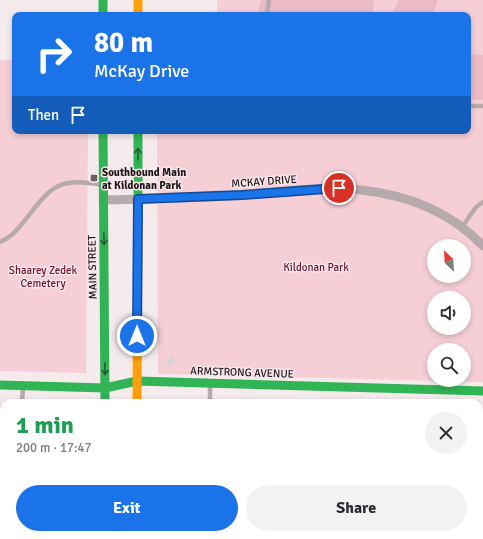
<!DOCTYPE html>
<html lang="en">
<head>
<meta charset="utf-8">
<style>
  body { margin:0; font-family:Signika,sans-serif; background:#f2f2f3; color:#2b2b33; height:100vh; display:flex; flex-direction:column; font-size:15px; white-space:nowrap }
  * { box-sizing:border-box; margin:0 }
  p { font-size:13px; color:#7c7c81 }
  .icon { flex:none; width:22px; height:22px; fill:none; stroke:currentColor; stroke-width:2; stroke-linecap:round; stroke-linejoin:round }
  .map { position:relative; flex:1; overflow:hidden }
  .drawer { position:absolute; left:0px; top:399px; width:483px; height:140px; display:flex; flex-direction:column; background:#fff; border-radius:12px 12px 0 0; box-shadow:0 2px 6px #0003 }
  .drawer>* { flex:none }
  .top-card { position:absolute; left:12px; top:12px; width:459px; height:122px; border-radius:8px; box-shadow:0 2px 6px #0003; background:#1a73e8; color:#fff; overflow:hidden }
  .needle { width:26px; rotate:335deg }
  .tools { position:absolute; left:427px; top:239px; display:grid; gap:8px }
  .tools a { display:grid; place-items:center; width:44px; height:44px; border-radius:50%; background:#fff; box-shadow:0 2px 6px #0003; font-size:20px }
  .pin { position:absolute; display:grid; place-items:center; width:34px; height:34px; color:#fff; margin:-17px; border:2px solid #fff; border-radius:50%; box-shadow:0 1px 4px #0007 }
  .me { position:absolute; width:44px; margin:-22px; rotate:0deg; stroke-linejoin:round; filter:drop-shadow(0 0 3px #0008) }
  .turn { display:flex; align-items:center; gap:14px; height:84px; padding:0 16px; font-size:18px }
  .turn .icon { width:52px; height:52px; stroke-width:2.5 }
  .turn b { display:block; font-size:28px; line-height:34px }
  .then { display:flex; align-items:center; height:38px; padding:0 16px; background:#0003; gap:8px; font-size:15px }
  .round { display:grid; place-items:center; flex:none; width:42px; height:42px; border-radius:21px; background:#f2f2f3 }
  .headline { display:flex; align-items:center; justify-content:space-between; height:68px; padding:0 16px }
  h1 { font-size:24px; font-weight:700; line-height:30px; color:#1e9e55 }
  .cta { display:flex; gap:8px; margin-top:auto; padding:8px 16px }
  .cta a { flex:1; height:46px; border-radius:24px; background:#1a73e8; color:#fff; font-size:16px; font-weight:700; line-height:46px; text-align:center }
  .cta a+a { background:#f2f2f3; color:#2b2b33 }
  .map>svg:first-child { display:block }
</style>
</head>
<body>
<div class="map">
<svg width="483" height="539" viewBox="0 0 483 539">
  <rect width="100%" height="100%" fill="#f5ebed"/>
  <path fill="#f6ced6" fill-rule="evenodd" d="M217,0H483V382L158,374L157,131H468V15H217ZM434,246H464V276H434ZM434,298H464V328H434ZM434,350H464V380H434Z
    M0,60H15V131H88L86,373L0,371Z"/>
  <path fill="#ebbbc5" d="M261,0H374L373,15H257Z
    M399,0H437V4L432,15H391Z
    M468,54L483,55V100H468Z"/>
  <path fill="#d6d3d6" d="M172,356L176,362L169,366L166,360Z
    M43,400L86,401V403H42Z
    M0,407H4V424H0Z
    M479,416H483V438H479Z
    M479,446L483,452V459L480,461Z
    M0,480H4V499H0Z
    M479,481L483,482V512L479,511Z
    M33,535L86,536V539H33Z"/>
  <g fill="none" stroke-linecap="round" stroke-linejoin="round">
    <path stroke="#b7aaad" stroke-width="4.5" d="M267,15L269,0
      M468,106H483
      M462,227L476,207L483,202
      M0,242C10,238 15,232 21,225C49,191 54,175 101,185
      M22,403L23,388
      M210,403V385
      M0,455H4
      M479,466H483
      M20,539V535
      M209,539V535"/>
    <path stroke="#b7aaad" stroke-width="9" d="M103,200C150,199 197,198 243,195C274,193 306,188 337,188C345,188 353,189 361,190C407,195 451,212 483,246
      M0,522H4
      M479,534H483"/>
    <path stroke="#30b455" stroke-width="9" d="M103,0V15
      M103,131L105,403
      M138,221V131
      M0,385L105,388L137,381L483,391
      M136,535V539"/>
    <path stroke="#ff9f0a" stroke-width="9" d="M138,0V15
      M137,403L138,221
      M105,535V539"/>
  </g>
  <defs><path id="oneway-shaft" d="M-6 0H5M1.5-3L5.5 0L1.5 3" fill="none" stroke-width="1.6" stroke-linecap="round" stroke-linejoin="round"/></defs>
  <g stroke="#255d33">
    <use href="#oneway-shaft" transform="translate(138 154) rotate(-90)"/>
    <use href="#oneway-shaft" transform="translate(104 239) rotate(89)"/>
    <use href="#oneway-shaft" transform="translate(105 369) rotate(89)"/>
  </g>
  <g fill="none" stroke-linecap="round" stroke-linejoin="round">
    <defs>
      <path id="route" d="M137,336L138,199L242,195L339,188"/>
    </defs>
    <use href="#route" stroke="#114b97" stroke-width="10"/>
    <use href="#route" stroke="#1a73e8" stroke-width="7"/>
  </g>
  <rect fill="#686162" stroke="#f9e7eb" stroke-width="1.5" x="90" y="174" width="8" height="8" rx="2"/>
  <g text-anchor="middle" stroke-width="3" stroke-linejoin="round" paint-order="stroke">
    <g font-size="11" font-weight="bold" fill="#1c1617" stroke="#f9e7eb" text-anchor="start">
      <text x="102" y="176">Southbound Main<tspan x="102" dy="13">at Kildonan Park</tspan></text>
    </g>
    <g font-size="11" fill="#1c1617" stroke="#f9e7eb">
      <text transform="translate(264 181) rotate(-4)" y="4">MCKAY DRIVE</text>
      <text transform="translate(92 267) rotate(-91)" y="4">MAIN STREET</text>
      <text transform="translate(242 372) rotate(2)" y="4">ARMSTRONG AVENUE</text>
    </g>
    <g font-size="11" fill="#701434" stroke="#f9e7eb">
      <text x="316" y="271">Kildonan Park</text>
      <text x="43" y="274">Shaarey Zedek<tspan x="43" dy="13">Cemetery</tspan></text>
    </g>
  </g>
</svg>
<div class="tools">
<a><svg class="needle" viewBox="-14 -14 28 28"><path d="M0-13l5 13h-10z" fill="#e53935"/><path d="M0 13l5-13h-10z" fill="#7c7c81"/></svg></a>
<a><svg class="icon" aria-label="sound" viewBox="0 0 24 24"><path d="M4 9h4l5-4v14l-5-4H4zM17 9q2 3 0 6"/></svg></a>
<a><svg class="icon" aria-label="search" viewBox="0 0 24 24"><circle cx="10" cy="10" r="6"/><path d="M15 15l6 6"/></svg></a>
</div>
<div class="pin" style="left:339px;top:188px;background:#d93025"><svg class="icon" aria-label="arrive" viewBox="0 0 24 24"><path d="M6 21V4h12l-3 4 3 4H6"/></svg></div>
<svg class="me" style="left:137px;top:336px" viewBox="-20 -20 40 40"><circle r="17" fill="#1a73e8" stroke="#fff" stroke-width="3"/><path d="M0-11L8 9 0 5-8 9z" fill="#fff"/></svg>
<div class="top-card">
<div class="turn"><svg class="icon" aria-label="right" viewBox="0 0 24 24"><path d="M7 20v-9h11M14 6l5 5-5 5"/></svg><div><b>80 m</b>McKay Drive</div></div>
<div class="then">Then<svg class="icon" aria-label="arrive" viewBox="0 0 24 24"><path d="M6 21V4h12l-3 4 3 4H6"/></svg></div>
</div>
<section class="drawer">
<div class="headline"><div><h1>1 min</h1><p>200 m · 17:47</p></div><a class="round"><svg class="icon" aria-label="close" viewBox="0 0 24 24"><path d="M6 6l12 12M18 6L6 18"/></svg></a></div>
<div class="cta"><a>Exit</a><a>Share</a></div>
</section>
</div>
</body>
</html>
